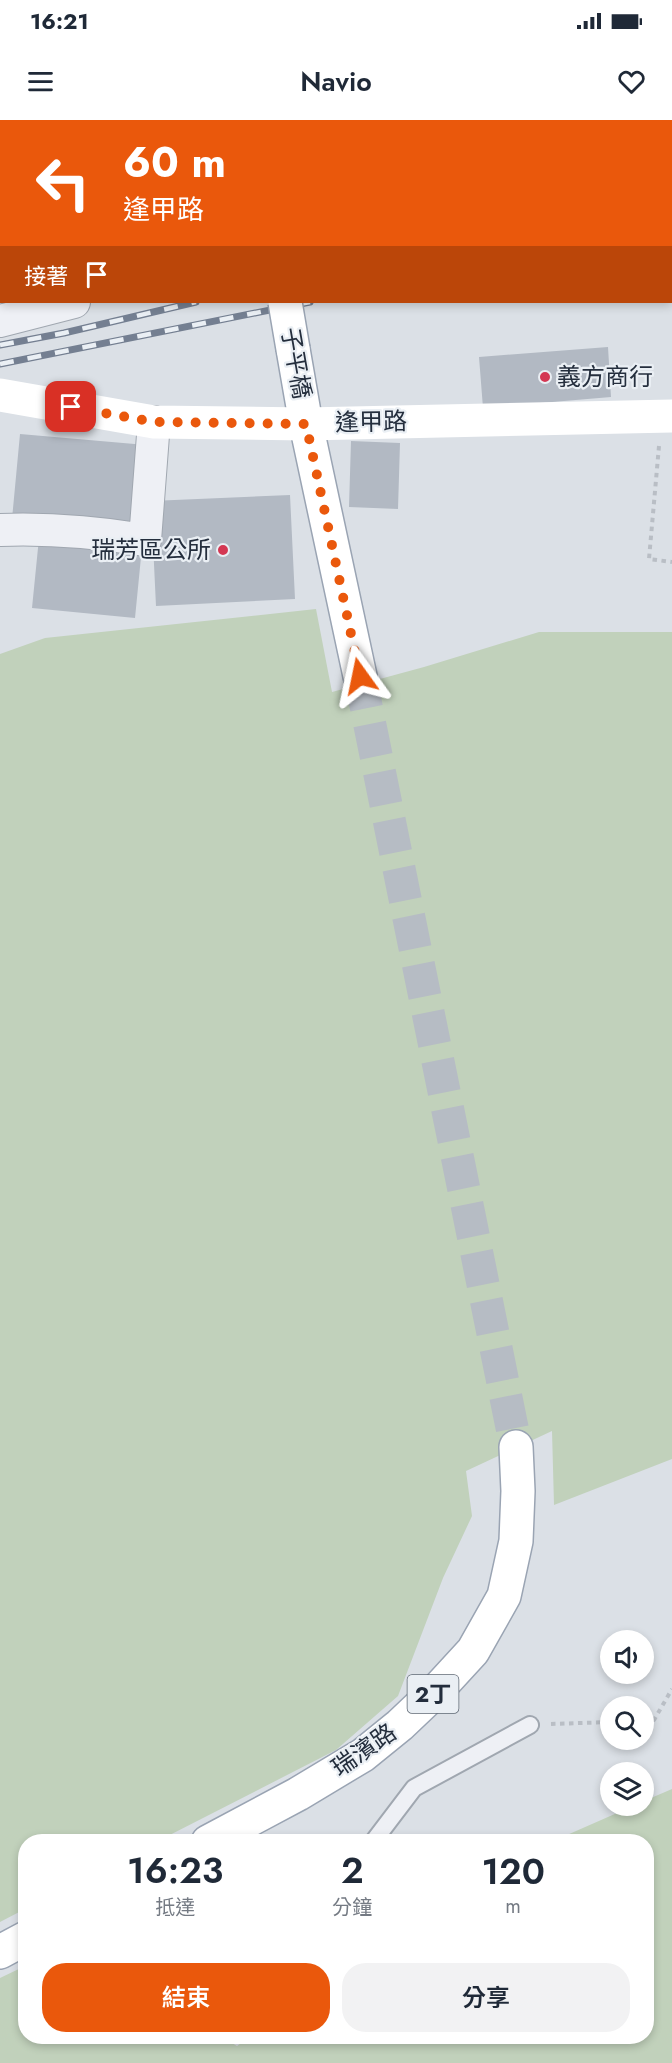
<!DOCTYPE html>
<html lang="zh-TW">
<head>
<meta charset="utf-8">
<style>
  body { margin:0; font-family:Jost,"Noto Sans TC",sans-serif; background:#f2f2f3; color:#1f2937; height:100vh; display:flex; flex-direction:column; font-size:22px; white-space:nowrap }
  * { box-sizing:border-box; margin:0 }
  p { font-size:20px; color:#747a83 }
  .icon { flex:none; width:33px; height:33px; fill:none; stroke:currentColor; stroke-width:2; stroke-linecap:round; stroke-linejoin:round }
  .map { position:relative; flex:1; overflow:hidden }
  .panel { position:absolute; left:18px; top:1714px; width:636px; height:210px; display:flex; flex-direction:column; background:#fff; border-radius:24px; box-shadow:0 3px 9px #0003 }
  .panel>* { flex:none }
  .banner { position:absolute; left:0px; top:0px; width:672px; height:183px; box-shadow:0 3px 9px #0003; background:#ea580c; color:#fff; overflow:hidden }
  .controls { position:absolute; left:600px; top:1510px; display:grid; gap:12px }
  .controls a { display:grid; place-items:center; width:54px; height:54px; border-radius:50%; background:#fff; box-shadow:0 3px 9px #0003; font-size:30px }
  .pin { position:absolute; display:grid; place-items:center; width:51px; height:51px; color:#fff; margin:-26px; border-radius:12px; box-shadow:0 3px 9px #0006 }
  .me { position:absolute; width:66px; margin:-33px; rotate:348deg; stroke-linejoin:round; filter:drop-shadow(0 0 4px #0008) }
  .turn { display:flex; align-items:center; gap:21px; height:126px; padding:0 24px; font-size:27px }
  .turn .icon { width:78px; height:78px; stroke-width:2.5 }
  .turn b { display:block; font-size:42px; line-height:51px }
  .then { display:flex; align-items:center; height:57px; padding:0 24px; background:#0003; gap:12px; font-size:22px }
  .eta { display:flex; justify-content:space-evenly; align-items:center; height:102px; text-align:center }
  .eta b { font-size:36px; font-weight:600; line-height:42px }
  .button { display:flex; gap:12px; margin-top:auto; padding:12px 24px }
  .button a { flex:1; height:69px; border-radius:24px; background:#ea580c; color:#fff; font-size:24px; font-weight:600; line-height:69px; text-align:center }
  .button a+a { background:#f2f2f3; color:#1f2937 }
  .status { display:flex; justify-content:space-between; align-items:center; height:42px; padding:0 30px; background:#fff; direction:ltr }
  .status svg { height:16px; fill:currentColor }
  header { display:flex; justify-content:space-between; align-items:center; height:78px; padding:0 24px; background:#fff; font-size:27px; font-weight:600 }
  .map>svg:first-child { display:block }
</style>
</head>
<body>
<div class="status"><b>16:21</b><svg viewBox="0 0 49 12"><path d="M0 12V9h3v3zM5 12V6h3v6zM10 12V3h3v9zM15 12V0h3v12zM26 1h20v11H26zM47 4h2v5h-2z"/></svg></div>
<header><svg class="icon" aria-label="menu" viewBox="0 0 24 24"><path d="M4 6h16M4 12h16M4 18h16"/></svg>Navio<svg class="icon" aria-label="heart" viewBox="0 0 24 24"><path d="M12 20l-8-8c-3-5 5-10 8-4 3-6 11-1 8 4z"/></svg></header>
<div class="map">
<svg width="672" height="1943" viewBox="0 0 672 1943">
  <rect width="100%" height="100%" fill="#dbe0e6"/>
  <path fill="#c9cfd8" d="M672,37V131H671L670,38Z"/>
  <path fill="#c1d1bb" d="M316,489L332,572L424,547L539,512H672V1339L554,1385L552,1311L466,1351L472,1396L443,1458L398,1576L336,1630L156,1722H26L25,1789L0,1802V534L45,518Z
    M672,1669V1943H0V1858L25,1846L26,1917H222L237,1926L249,1917H646V1722H551L633,1686H644V1681Z"/>
  <path fill="#b2b9c3" d="M608,227L611,277L483,288L479,237Z
    M20,314L146,325L139,410L12,399Z
    M351,321L400,323L398,389L349,387Z
    M290,375L295,479L156,486L151,381Z
    M39,418L142,427L135,498L32,488Z"/>
  <g fill="none" stroke-linecap="round" stroke-linejoin="round">
    <path stroke="#b6bcc4" stroke-width="33" stroke-dasharray="33 16" stroke-linecap="butt" d="M360,556L516,1327"/>
    <defs>
      <path id="lane" d="M60,0L61,2
        M0,165L2,171
        M373,1722L414,1668L530,1605"/>
      <path id="street" d="M616,2L617,0
        M670,158H672
        M0,201L74,182
        M0,410C51,408 95,412 145,420L154,302"/>
      <path id="primary" d="M253,0V2
        M293,229L306,304L360,556
        M208,1722L298,1674L363,1635L400,1605L439,1568L473,1531L504,1476L516,1421L518,1371L516,1327
        M0,1832L26,1818"/>
    </defs>
    <use href="#lane" stroke="#a0a7b0" stroke-width="20"/>
    <use href="#street" stroke="#a0a7b0" stroke-width="34"/>
    <use href="#primary" stroke="#9aa4b3" stroke-width="36"/>
    <path stroke="#b9bec5" stroke-width="4" stroke-dasharray="4.5 4.5" stroke-linecap="butt" d="M287,0V2
      M557,0V2
      M659,326L649,439L672,442
      M644,1600H654L672,1569
      M551,1604L610,1602"/>
    <use href="#lane" stroke="#eef0f5" stroke-width="16"/>
    <use href="#street" stroke="#eef0f5" stroke-width="32"/>
    <path stroke="#fff" stroke-width="33" d="M0,275L154,302L306,304L672,296"/>
    <use href="#primary" stroke="#fff" stroke-width="33"/>
    <defs>
      <path id="rail" d="M670,91H672
        M670,110L672,109
        M670,125H672
        M0,225L64,213L196,182
        M0,244L310,182"/>
    </defs>
    <use href="#rail" stroke="#747f91" stroke-width="7"/>
    <use href="#rail" stroke="#eaeff4" stroke-width="4.5" stroke-dasharray="14" stroke-linecap="butt"/>
    <defs>
      <path id="primary-bridge" d="M285,182L293,229"/>
    </defs>
    <use href="#primary-bridge" stroke="#9aa4b3" stroke-width="36" stroke-linecap="butt"/>
    <use href="#primary-bridge" stroke="#fff" stroke-width="33"/>
  </g>
  <g fill="none" stroke-linecap="round" stroke-linejoin="round">
    <path stroke="#ea580c" stroke-width="10" stroke-dasharray="0 18" d="M71,287L154,302L306,304L360,556"/>
  </g>
  <g fill="#d43753" stroke="#eaeff4" stroke-width="2">
    <circle cx="545" cy="257" r="6"/>
    <circle cx="223" cy="430" r="6"/>
  </g>
  <g text-anchor="middle" stroke-width="4.5" stroke-linejoin="round" paint-order="stroke">
    <rect fill="#eaeff4" stroke="#5f6874" stroke-width="1.5" x="407.5" y="1555" width="51" height="38" rx="4.5"/>
    <g font-size="22" font-weight="bold" fill="#242e3d">
      <text x="433" y="1582">2丁</text>
    </g>
    <g font-size="24" fill="#242e3d" stroke="#eaeff4">
      <text transform="translate(296 243) rotate(80)" y="8">子平橋</text>
      <text transform="translate(371 302) rotate(-1)" y="8">逢甲路</text>
      <text transform="translate(364 1630) rotate(-35)" y="8">瑞濱路</text>
    </g>
    <g font-size="24" fill="#242e3d" stroke="#eaeff4" text-anchor="start">
      <text x="557" y="265">義方商行</text>
      <text x="211" y="438" text-anchor="end">瑞芳區公所</text>
    </g>
  </g>
</svg>
<div class="controls">
<a><svg class="icon" aria-label="sound" viewBox="0 0 24 24"><path d="M4 9h4l5-4v14l-5-4H4zM17 9q2 3 0 6"/></svg></a>
<a><svg class="icon" aria-label="search" viewBox="0 0 24 24"><circle cx="10" cy="10" r="6"/><path d="M15 15l6 6"/></svg></a>
<a><svg class="icon" aria-label="layers" viewBox="0 0 24 24"><path d="M12 4l9 5-9 5-9-5zM3 14l9 5 9-5"/></svg></a>
</div>
<div class="pin" style="left:71px;top:287px;background:#d93025"><svg class="icon" aria-label="arrive" viewBox="0 0 24 24"><path d="M6 21V4h12l-3 4 3 4H6"/></svg></div>
<svg class="me" style="left:360px;top:556px" viewBox="-20 -20 40 40"><path d="M0-17L14 15 0 8-14 15z" fill="#ea580c" stroke="#fff" stroke-width="4"/></svg>
<div class="banner">
<div class="turn"><svg class="icon" aria-label="left" viewBox="0 0 24 24"><path d="M17 20v-9H6M10 6l-5 5 5 5"/></svg><div><b>60 m</b>逢甲路</div></div>
<div class="then">接著<svg class="icon" aria-label="arrive" viewBox="0 0 24 24"><path d="M6 21V4h12l-3 4 3 4H6"/></svg></div>
</div>
<section class="panel">
<div class="eta">
<div><b>16:23</b><p>抵達</p></div>
<div><b>2</b><p>分鐘</p></div>
<div><b>120</b><p>m</p></div>
</div>
<div class="button"><a>結束</a><a>分享</a></div>
</section>
</div>
</body>
</html>
